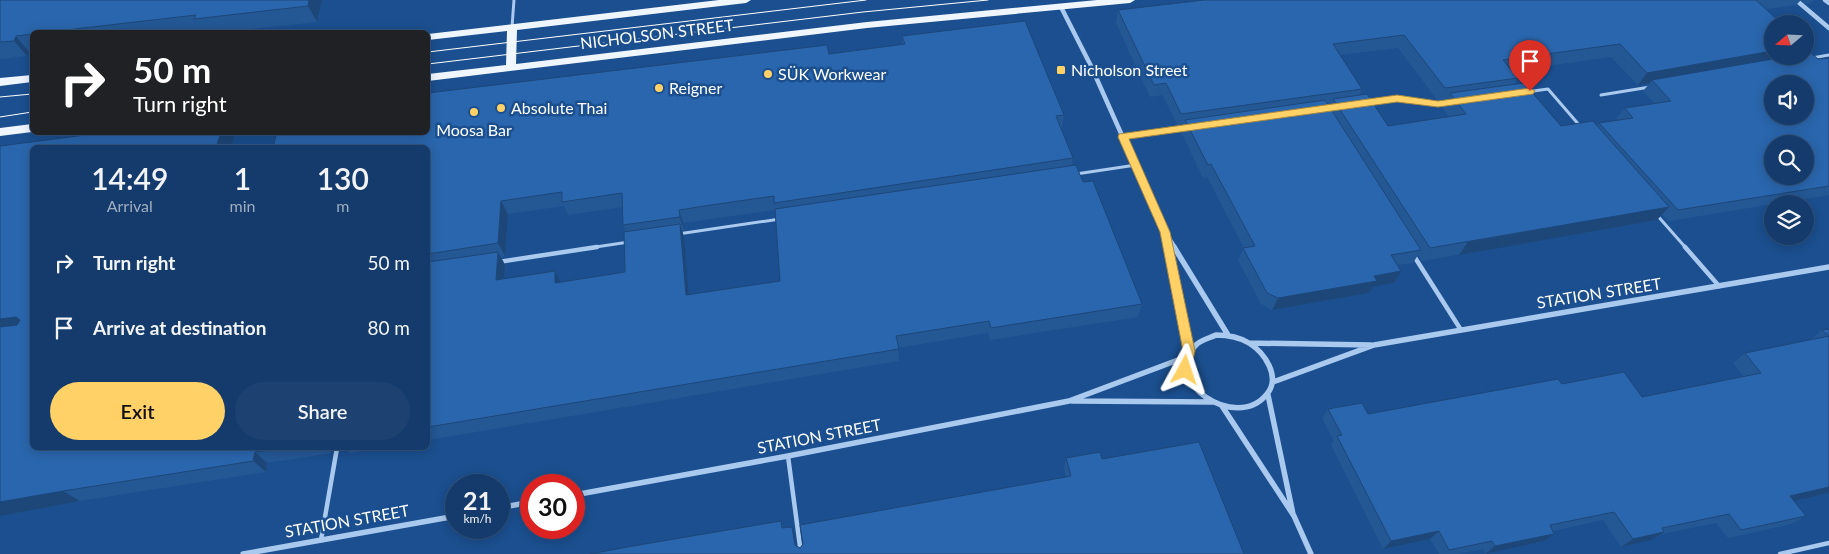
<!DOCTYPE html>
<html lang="en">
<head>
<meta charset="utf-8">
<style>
  body { margin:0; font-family:Lato,sans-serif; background:#1d4271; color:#f1f3f6; height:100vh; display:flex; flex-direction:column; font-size:19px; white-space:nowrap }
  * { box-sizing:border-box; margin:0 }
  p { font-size:16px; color:#9dadc1 }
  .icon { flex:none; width:28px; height:28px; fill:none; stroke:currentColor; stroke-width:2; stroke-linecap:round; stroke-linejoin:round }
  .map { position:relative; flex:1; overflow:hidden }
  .panel { position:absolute; left:30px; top:145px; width:400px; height:305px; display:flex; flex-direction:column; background:#143b6b; border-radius:8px; box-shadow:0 2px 12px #0003,0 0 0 1px #33557e }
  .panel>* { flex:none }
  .hud { position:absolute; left:30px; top:30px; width:400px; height:105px; border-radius:8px; box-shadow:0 2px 12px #0003,0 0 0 1px #33557e; background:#202124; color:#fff; overflow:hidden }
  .needle { width:32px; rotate:251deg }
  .tools { position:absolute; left:1764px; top:15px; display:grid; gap:10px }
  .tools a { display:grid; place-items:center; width:50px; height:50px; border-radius:50%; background:#143b6b; box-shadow:0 2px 12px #0003,0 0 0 1px #33557e; font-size:25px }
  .speed { position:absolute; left:445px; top:474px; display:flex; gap:10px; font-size:25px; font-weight:700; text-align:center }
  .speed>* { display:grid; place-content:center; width:65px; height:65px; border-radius:50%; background:#143b6b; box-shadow:0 2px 12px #0003,0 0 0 1px #33557e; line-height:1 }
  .speed small { font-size:12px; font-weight:400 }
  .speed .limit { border:8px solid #d22; background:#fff; color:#111 }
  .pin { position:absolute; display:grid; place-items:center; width:42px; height:42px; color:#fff; margin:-51px -21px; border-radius:50% 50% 50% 0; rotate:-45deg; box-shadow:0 0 5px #0007 }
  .pin .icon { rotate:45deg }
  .me { position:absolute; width:55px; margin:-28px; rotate:5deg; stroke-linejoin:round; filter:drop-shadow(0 0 4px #0008) }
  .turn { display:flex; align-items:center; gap:18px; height:105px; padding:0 20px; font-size:22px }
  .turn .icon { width:65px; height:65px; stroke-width:2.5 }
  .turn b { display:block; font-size:35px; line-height:42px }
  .eta { display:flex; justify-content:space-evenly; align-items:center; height:85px; text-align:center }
  .eta b { font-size:30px; font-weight:600; line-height:35px }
  .button { display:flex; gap:10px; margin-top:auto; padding:10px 20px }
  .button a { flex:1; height:58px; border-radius:30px; background:#ffd166; color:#111; font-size:20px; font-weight:600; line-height:58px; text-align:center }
  .button a+a { background:#1d4271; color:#f1f3f6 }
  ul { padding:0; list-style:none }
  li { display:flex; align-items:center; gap:15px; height:65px; padding:0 20px }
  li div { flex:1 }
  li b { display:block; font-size:19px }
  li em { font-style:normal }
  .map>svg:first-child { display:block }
</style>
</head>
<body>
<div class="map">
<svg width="1829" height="554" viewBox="0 0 1829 554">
  <rect width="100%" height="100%" fill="#1b4f8f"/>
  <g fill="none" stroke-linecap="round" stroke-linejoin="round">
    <path stroke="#a9c9ee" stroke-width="3" d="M512,27L514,0
      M1812,58L1829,55
      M1526,92L1548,89L1580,126
      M1601,95L1650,87
      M1368,103L1397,99L1438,104L1448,103
      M1123,137L1185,128
      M1076,174L1136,165
      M1656,214L1686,248
      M678,234L780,219
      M589,248L629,242"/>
    <path stroke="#a9c9ee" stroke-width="4.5" d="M1685,247L1719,286
      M1414,256L1461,330
      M498,262L597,247
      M788,456L801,554
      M321,540L337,448
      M1780,554L1829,543"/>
    <path stroke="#a9c9ee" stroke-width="4.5" d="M1796,0L1829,28
      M1825,0L1829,3
      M1061,7L1091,66L1165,232L1175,248
      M1166,237L1168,248"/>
    <path stroke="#a9c9ee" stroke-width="5.5" d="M1168,247L1189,351
      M1174,247L1228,335
      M1216,335C1227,335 1239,337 1249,343C1265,353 1281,377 1267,394C1236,433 1159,380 1196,345C1200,340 1210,338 1216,335Z
      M1249,343L1371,345
      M1273,382L1374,345L1829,267
      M1268,395L1293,514
      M1072,401L1212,402
      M1222,406L1294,516L1311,554
      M574,495L788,456L1069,401L1186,357
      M499,508L531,502
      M243,554L456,516"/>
    <path fill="#f0f6ff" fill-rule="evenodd" d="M719,0H751L746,3L517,30L516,64L867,22L1097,0H1135L1130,3L867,28L428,81V74L506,65L507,31L428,40V34Z
      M32,75V82L0,86V78Z
      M32,124V132L0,136V128Z"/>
    <path stroke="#fff" stroke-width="1" d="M428,52L866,0
      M428,64L863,12L988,0
      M0,97L32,94
      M0,117L32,112"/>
  </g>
  <path fill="#245895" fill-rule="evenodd" d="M0,0H322L317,22L223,32H203L202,31L190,32H32V51L29,52L27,56L0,59Z
    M1204,0H1801L1796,5L1766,9L1772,56L1818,59L1829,58V195L1669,221L1662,214L1657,220L1422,261L1418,255L1413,263L1397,265L1394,283L1373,287L1369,293L1272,310L1261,304L1238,260L1243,248H1244L1207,177L1203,178L1181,132L1183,125L1178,126L1162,95L1150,97L1116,23L1118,10ZM1398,48L1438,101L1446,99L1442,107L1449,117L1388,126L1359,95L1362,89L1340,55ZM1611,57L1638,85L1650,83L1643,91L1654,103L1625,108L1616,118L1618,120L1599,123L1597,126H1561L1514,85L1518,78L1511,71Z
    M1801,0H1814L1811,3L1807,4Z
    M902,36L1064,115L1062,129H1061L1073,158L1072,165L1083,182L1142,304L1138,317L990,340L988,333L898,348L899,361L428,440V148L829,54L902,45ZM564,206L568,215L623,207V225L626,232L625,272L560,282L504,279L505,265L501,257L505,256L508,214ZM775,210L780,281L689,294L684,237L682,230H684L683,223Z
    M0,146L32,448H333L332,453L267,463L266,472L80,501L0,516Z
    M1829,329V493L1793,501L1806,516L1791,524L1728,538L1716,523L1662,534L1652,540L1621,547L1603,520L1553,531L1554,534L1544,541L1485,554L1483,549L1458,554H1439L1430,539L1383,549L1331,445L1334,441L1322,418L1328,409L1368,414L1562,384L1642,397L1744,377L1733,363L1745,353L1810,340L1822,330Z
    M337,448H384L350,453L347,450L341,451Z
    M1066,458L1102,459L1244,554H590L781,521L783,528L792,527L796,546L800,548L1066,477L1064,469Z"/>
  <path fill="#1d4779" d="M309,0H322L317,22L308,6Z
    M16,36L29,52L27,56L14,41Z
    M1772,51V56H1796L1652,80L1650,83L1638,85L1647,73Z
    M221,132H235L231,148H216Z
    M501,201L508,214L505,256L498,243Z
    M1669,207L1657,220L1459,255L1468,242Z
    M679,210L683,223L684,230L680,217Z
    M680,224L684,237L690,307L686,295Z
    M498,252L505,265L503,293L496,280Z
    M555,271L561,284L555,283Z
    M1401,271L1394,283L1373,287L1369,293L1272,310L1278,298L1374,276Z
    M16,317L32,329L0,334V319Z
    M327,448H333L332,453Z
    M255,452L267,463L266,472L253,461Z
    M1829,487V493L1776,505L1790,496Z
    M63,491L80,501L0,516V502Z
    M792,527L795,537L797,554L795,545Z
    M1439,531L1430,539L1383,549L1391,541Z
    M1664,532L1652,540L1621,547L1633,539Z
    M1554,534L1544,541L1485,554L1495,546Z"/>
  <path fill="#2a66ad" stroke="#1d4779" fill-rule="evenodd" d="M0,0H309L308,6L194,19L196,15L49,32H32V34L16,36L14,41L0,42Z
    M1204,0H1756L1782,24H1772V51L1647,73L1620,44L1503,60L1518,78L1445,88L1404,35L1333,44L1362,89L1181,114L1166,83L1154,85L1118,10Z
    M1025,21L1064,115L1056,116L1073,158L774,203V196L711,205L679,210L680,217L623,225L622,193L562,202V192L501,201L498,243L428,254V148H273L277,132H428V93L827,45L829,54L905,44L902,36Z
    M1811,53L1818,59L1829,58V186L1678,210L1599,123L1633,118L1625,108L1671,101L1652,80L1790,56H1805V54ZM1772,84H1805V116H1772ZM1772,144H1805V176H1772Z
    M1524,83L1561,126L1593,121L1669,207L1430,248L1333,99L1367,94L1388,126L1466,114L1450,93Z
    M1325,100L1421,250L1391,255L1401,271L1374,276L1377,281L1278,298L1267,293L1243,248L1255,246L1211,164L1208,165L1185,120Z
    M109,132H221L216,148H32V448H284L255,452L253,461L63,491L0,502V327L17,325L20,320L16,317L0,319V146Z
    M1076,165L1083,182L1093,181L1142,304L991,328L989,321L896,336L899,349L428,427V262L498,252L496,280L555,271V283L625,272L624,232L680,224L686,295L780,281L775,209Z
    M1829,329V487L1790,496L1806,516L1741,530L1729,514L1662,528L1664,532L1633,539L1614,512L1550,525L1554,534L1495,546L1492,541L1449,550L1439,531L1391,541L1337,436L1342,435L1328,409L1362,403L1368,414L1558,379L1562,384L1624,372L1642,397L1761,373L1745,353L1829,336L1822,330Z
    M1199,442L1244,554H590L633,546L781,521L782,528L792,527L795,545L800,548L803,544L800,525L1071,476L1066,458L1100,452L1102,459Z"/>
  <path fill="#ffd166" stroke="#a68842" d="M1530,88L1535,91L1533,94L1438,107L1397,102L1129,139L1170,232L1195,351L1190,373L1185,375L1181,373L1179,370L1183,351L1160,232L1118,137L1119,134L1397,95L1438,101Z"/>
  <g fill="#ffd166" stroke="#1b4f8f" stroke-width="2">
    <rect x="1056" y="65" width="10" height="10" rx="2.5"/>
    <circle cx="768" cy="74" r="5"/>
    <circle cx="659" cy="88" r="5"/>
    <circle cx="501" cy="108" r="5"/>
    <circle cx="474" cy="112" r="5"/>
  </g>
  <g text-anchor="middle" stroke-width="5" stroke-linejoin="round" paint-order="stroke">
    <g font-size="16" fill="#fff" stroke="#1b4f8f">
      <text transform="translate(657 34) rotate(-7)" y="6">NICHOLSON STREET</text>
      <text transform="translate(1599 293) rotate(-9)" y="6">STATION STREET</text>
      <text transform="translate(819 436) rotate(-11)" y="6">STATION STREET</text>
      <text transform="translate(347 521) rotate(-10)" y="6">STATION STREET</text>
    </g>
    <g font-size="16" fill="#fff" stroke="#1b4f8f" text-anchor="start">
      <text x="1071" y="76">Nicholson Street</text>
      <text x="778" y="80">SÜK Workwear</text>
      <text x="669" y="94">Reigner</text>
      <text x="511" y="114">Absolute Thai</text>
      <text x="474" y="136" text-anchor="middle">Moosa Bar</text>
    </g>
  </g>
</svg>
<div class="tools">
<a><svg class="needle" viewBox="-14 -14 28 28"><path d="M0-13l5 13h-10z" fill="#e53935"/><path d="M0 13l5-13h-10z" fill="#9dadc1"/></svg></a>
<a><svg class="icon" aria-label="sound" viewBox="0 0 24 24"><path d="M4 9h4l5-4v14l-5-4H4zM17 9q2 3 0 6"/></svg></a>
<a><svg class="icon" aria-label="search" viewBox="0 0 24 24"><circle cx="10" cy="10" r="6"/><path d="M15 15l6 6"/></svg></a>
<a><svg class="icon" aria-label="layers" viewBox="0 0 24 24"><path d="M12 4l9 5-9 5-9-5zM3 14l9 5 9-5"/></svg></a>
</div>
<div class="speed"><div>21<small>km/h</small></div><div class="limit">30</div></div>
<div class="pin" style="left:1530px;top:91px;background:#d93025"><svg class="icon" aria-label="arrive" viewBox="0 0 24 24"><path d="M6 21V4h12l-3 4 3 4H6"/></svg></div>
<svg class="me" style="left:1185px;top:370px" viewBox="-20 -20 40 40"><path d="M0-17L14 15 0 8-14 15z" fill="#ffd166" stroke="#fff" stroke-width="4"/></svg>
<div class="hud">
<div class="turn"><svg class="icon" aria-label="right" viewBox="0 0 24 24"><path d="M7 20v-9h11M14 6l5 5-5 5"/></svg><div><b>50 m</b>Turn right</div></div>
</div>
<section class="panel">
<div class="eta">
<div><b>14:49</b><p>Arrival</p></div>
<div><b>1</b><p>min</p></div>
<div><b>130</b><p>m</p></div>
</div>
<ul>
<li><svg class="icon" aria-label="right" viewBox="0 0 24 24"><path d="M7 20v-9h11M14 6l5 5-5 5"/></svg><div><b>Turn right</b></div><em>50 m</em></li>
<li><svg class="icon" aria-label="arrive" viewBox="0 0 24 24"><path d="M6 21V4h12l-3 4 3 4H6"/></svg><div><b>Arrive at destination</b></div><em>80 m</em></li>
</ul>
<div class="button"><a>Exit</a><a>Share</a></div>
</section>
</div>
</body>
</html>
